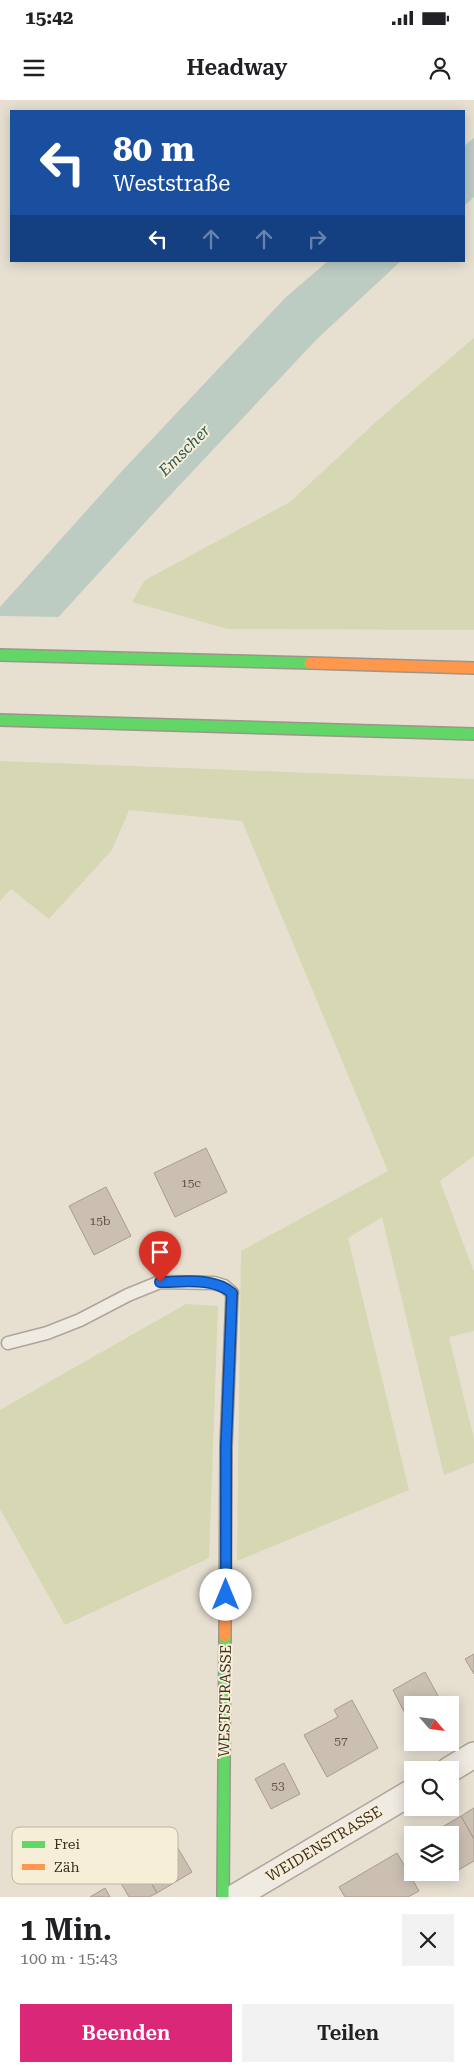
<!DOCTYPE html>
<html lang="de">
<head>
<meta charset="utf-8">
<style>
  body { margin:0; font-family:"Roboto Serif",serif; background:#f2f2f2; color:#202124; height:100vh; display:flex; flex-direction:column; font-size:19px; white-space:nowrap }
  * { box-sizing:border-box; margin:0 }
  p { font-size:16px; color:#757577 }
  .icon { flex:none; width:28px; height:28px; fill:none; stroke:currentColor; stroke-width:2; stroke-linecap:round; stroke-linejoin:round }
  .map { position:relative; height:1797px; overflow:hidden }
  .panel { display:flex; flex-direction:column; background:#fff; flex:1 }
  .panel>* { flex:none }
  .guide { position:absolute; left:10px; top:10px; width:455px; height:152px; border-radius:0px; box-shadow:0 2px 12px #0003; background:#1a4fa0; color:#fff; overflow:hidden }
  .needle { width:32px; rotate:118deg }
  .tools { position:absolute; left:404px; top:1596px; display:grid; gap:10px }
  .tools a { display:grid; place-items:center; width:55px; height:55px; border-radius:0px; background:#fff; box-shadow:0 2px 12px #0003; font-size:25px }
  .pin { position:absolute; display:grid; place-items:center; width:42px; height:42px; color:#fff; margin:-51px -21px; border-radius:50% 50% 50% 0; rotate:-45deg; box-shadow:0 0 5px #0007 }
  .pin .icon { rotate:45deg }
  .me { position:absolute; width:55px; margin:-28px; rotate:0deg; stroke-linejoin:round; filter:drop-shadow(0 0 4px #0008) }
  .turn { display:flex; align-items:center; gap:18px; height:105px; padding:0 20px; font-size:22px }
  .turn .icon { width:65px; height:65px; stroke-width:2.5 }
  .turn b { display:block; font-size:35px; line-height:42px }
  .lanes { display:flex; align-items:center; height:48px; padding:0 20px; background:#0003; justify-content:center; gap:25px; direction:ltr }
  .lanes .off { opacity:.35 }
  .round { display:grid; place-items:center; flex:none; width:52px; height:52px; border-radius:0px; background:#f2f2f2 }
  .overview { display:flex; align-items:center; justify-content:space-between; height:85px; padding:0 20px }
  h1 { font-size:30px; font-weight:600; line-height:38px }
  .cta { display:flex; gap:10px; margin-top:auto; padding:10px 20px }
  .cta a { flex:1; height:58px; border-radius:0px; background:#db2777; color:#fff; font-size:20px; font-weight:600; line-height:58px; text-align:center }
  .cta a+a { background:#f2f2f2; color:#202124 }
  .status { display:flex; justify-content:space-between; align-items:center; height:35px; padding:0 25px; background:#fff; direction:ltr }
  .status svg { height:14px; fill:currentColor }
  header { display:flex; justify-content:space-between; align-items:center; height:65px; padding:0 20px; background:#fff; font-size:22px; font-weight:600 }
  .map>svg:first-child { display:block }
</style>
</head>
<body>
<div class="status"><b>15:42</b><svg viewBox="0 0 49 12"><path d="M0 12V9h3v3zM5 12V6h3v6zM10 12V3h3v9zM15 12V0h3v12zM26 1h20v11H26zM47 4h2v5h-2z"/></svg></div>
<header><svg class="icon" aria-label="menu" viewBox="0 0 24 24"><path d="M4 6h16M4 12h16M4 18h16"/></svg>Headway<svg class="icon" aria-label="person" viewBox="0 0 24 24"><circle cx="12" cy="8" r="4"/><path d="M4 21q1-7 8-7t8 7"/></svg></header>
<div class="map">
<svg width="474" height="1797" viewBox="0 0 474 1797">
  <rect width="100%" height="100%" fill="#e7e0d1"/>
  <path fill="#d6d7b3" d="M474,238V530L228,529L132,502L145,480L290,402L378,320Z
    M0,661L474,679V1056L440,1081L474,1172V1231L449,1237L474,1339V1363L444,1375L382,1117L348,1138L409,1390L237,1461L241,1151L388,1071L242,721L129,710L112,750L49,819L11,789L0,801Z
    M186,1204L218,1206L209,1458L65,1525L0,1409V1310Z"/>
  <path fill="#bcccc2" d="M474,38V97L464,106V46Z
    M328,161H401L317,239L161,405L0,581V507L122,371L285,198Z"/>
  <path fill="#e7e0d1" d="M0,516L62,517L0,583Z"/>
  <path fill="#cbbfb2" stroke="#a89c90" d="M206,1048L227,1092L175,1117L154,1073Z
    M106,1087L131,1136L94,1155L69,1106Z
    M474,1554V1574L465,1559Z
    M425,1572L443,1605H412V1627L393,1590Z
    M352,1600L378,1648L327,1677L304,1635L338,1617L334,1610Z
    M284,1663L300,1694L271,1709L255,1679Z
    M474,1708V1739L461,1716Z
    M461,1716L474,1739V1761L455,1772L450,1764V1735H433L432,1733Z
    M176,1745L192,1772L157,1793L141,1765Z
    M397,1753L419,1791L408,1797H345L339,1787Z
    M141,1765L157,1793L149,1797H129L118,1778Z
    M105,1788L110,1797H90Z"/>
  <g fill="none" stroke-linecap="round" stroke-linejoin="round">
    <defs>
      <path id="lane" d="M8,1243L47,1233L80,1220L128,1195L160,1182L214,1183L224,1186L232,1193"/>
      <path id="street" d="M449,1670L474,1655
        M235,1797L412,1692"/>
      <path id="fast" d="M0,555L310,563
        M0,620L474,634
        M223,1797L225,1536"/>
      <path id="slow" d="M310,563L474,568
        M225,1536L226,1346L232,1193"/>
    </defs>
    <use href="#lane" stroke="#ada599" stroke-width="15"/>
    <use href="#street" stroke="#ada599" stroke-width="28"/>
    <use href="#fast" stroke="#9c958a" stroke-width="14"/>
    <use href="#slow" stroke="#9c958a" stroke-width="14"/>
    <use href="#lane" stroke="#efebe3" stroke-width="12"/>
    <use href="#street" stroke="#efebe3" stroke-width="25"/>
    <use href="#fast" stroke="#63d668" stroke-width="11"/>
    <use href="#slow" stroke="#ff974d" stroke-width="11"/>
  </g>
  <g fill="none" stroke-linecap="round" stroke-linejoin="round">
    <defs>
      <path id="route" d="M160,1182C184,1182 213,1177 232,1193L226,1346V1495"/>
    </defs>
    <use href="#route" stroke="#114b97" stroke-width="12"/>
    <use href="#route" stroke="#1a73e8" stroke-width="9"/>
  </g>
  <g text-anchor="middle" stroke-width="4" stroke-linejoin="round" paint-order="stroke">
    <g font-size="12" fill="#605244">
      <text x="191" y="1087">15c</text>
      <text x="100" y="1125">15b</text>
      <text x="341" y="1645">57</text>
      <text x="278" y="1690">53</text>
    </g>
    <g font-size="15" fill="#3d2e20" stroke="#f7eed8">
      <text transform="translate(225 1601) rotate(-89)" y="5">WESTSTRASSE</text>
      <text transform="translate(324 1744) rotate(-31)" y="5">WEIDENSTRASSE</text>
    </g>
    <g font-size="16" font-style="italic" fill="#2f5d5a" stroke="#f7eed8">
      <text transform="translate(184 350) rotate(-45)" y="6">Emscher</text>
    </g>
  </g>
  <rect x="12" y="1727" width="166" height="57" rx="8" fill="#f7eed8" stroke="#bfb4a1" stroke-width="1"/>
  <rect x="22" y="1741" width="23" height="7" fill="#63d668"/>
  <rect x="22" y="1764" width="23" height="6" fill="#ff974d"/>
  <g font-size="14" fill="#3d2e20">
    <text x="54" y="1749">Frei</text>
    <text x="54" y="1772">Zäh</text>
  </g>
</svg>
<div class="tools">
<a><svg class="needle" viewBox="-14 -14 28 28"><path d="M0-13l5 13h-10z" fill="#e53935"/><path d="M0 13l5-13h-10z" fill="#757577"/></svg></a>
<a><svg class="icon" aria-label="search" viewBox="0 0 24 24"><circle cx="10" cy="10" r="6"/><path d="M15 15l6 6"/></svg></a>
<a><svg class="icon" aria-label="layers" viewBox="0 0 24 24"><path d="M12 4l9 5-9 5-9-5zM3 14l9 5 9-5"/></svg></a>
</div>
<div class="pin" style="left:160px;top:1182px;background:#d93025"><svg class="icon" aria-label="arrive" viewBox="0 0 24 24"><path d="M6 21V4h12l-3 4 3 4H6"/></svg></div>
<svg class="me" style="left:226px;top:1495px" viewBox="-20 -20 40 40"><circle r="19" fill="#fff"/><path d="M0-13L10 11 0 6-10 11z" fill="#1a73e8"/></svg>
<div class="guide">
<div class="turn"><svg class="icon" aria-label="left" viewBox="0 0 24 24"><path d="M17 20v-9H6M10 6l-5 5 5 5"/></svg><div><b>80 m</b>Weststraße</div></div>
<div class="lanes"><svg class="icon" aria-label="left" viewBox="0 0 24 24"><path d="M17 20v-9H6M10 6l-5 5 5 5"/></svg><svg class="icon off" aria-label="ahead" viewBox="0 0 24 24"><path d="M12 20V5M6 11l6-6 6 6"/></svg><svg class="icon off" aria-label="ahead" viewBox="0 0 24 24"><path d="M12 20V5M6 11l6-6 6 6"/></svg><svg class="icon off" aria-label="right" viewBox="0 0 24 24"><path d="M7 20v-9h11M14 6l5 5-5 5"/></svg></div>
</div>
</div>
<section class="panel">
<div class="overview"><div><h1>1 Min.</h1><p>100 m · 15:43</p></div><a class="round"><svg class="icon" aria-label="close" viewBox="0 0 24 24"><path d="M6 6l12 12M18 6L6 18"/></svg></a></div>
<div class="cta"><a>Beenden</a><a>Teilen</a></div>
</section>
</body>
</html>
